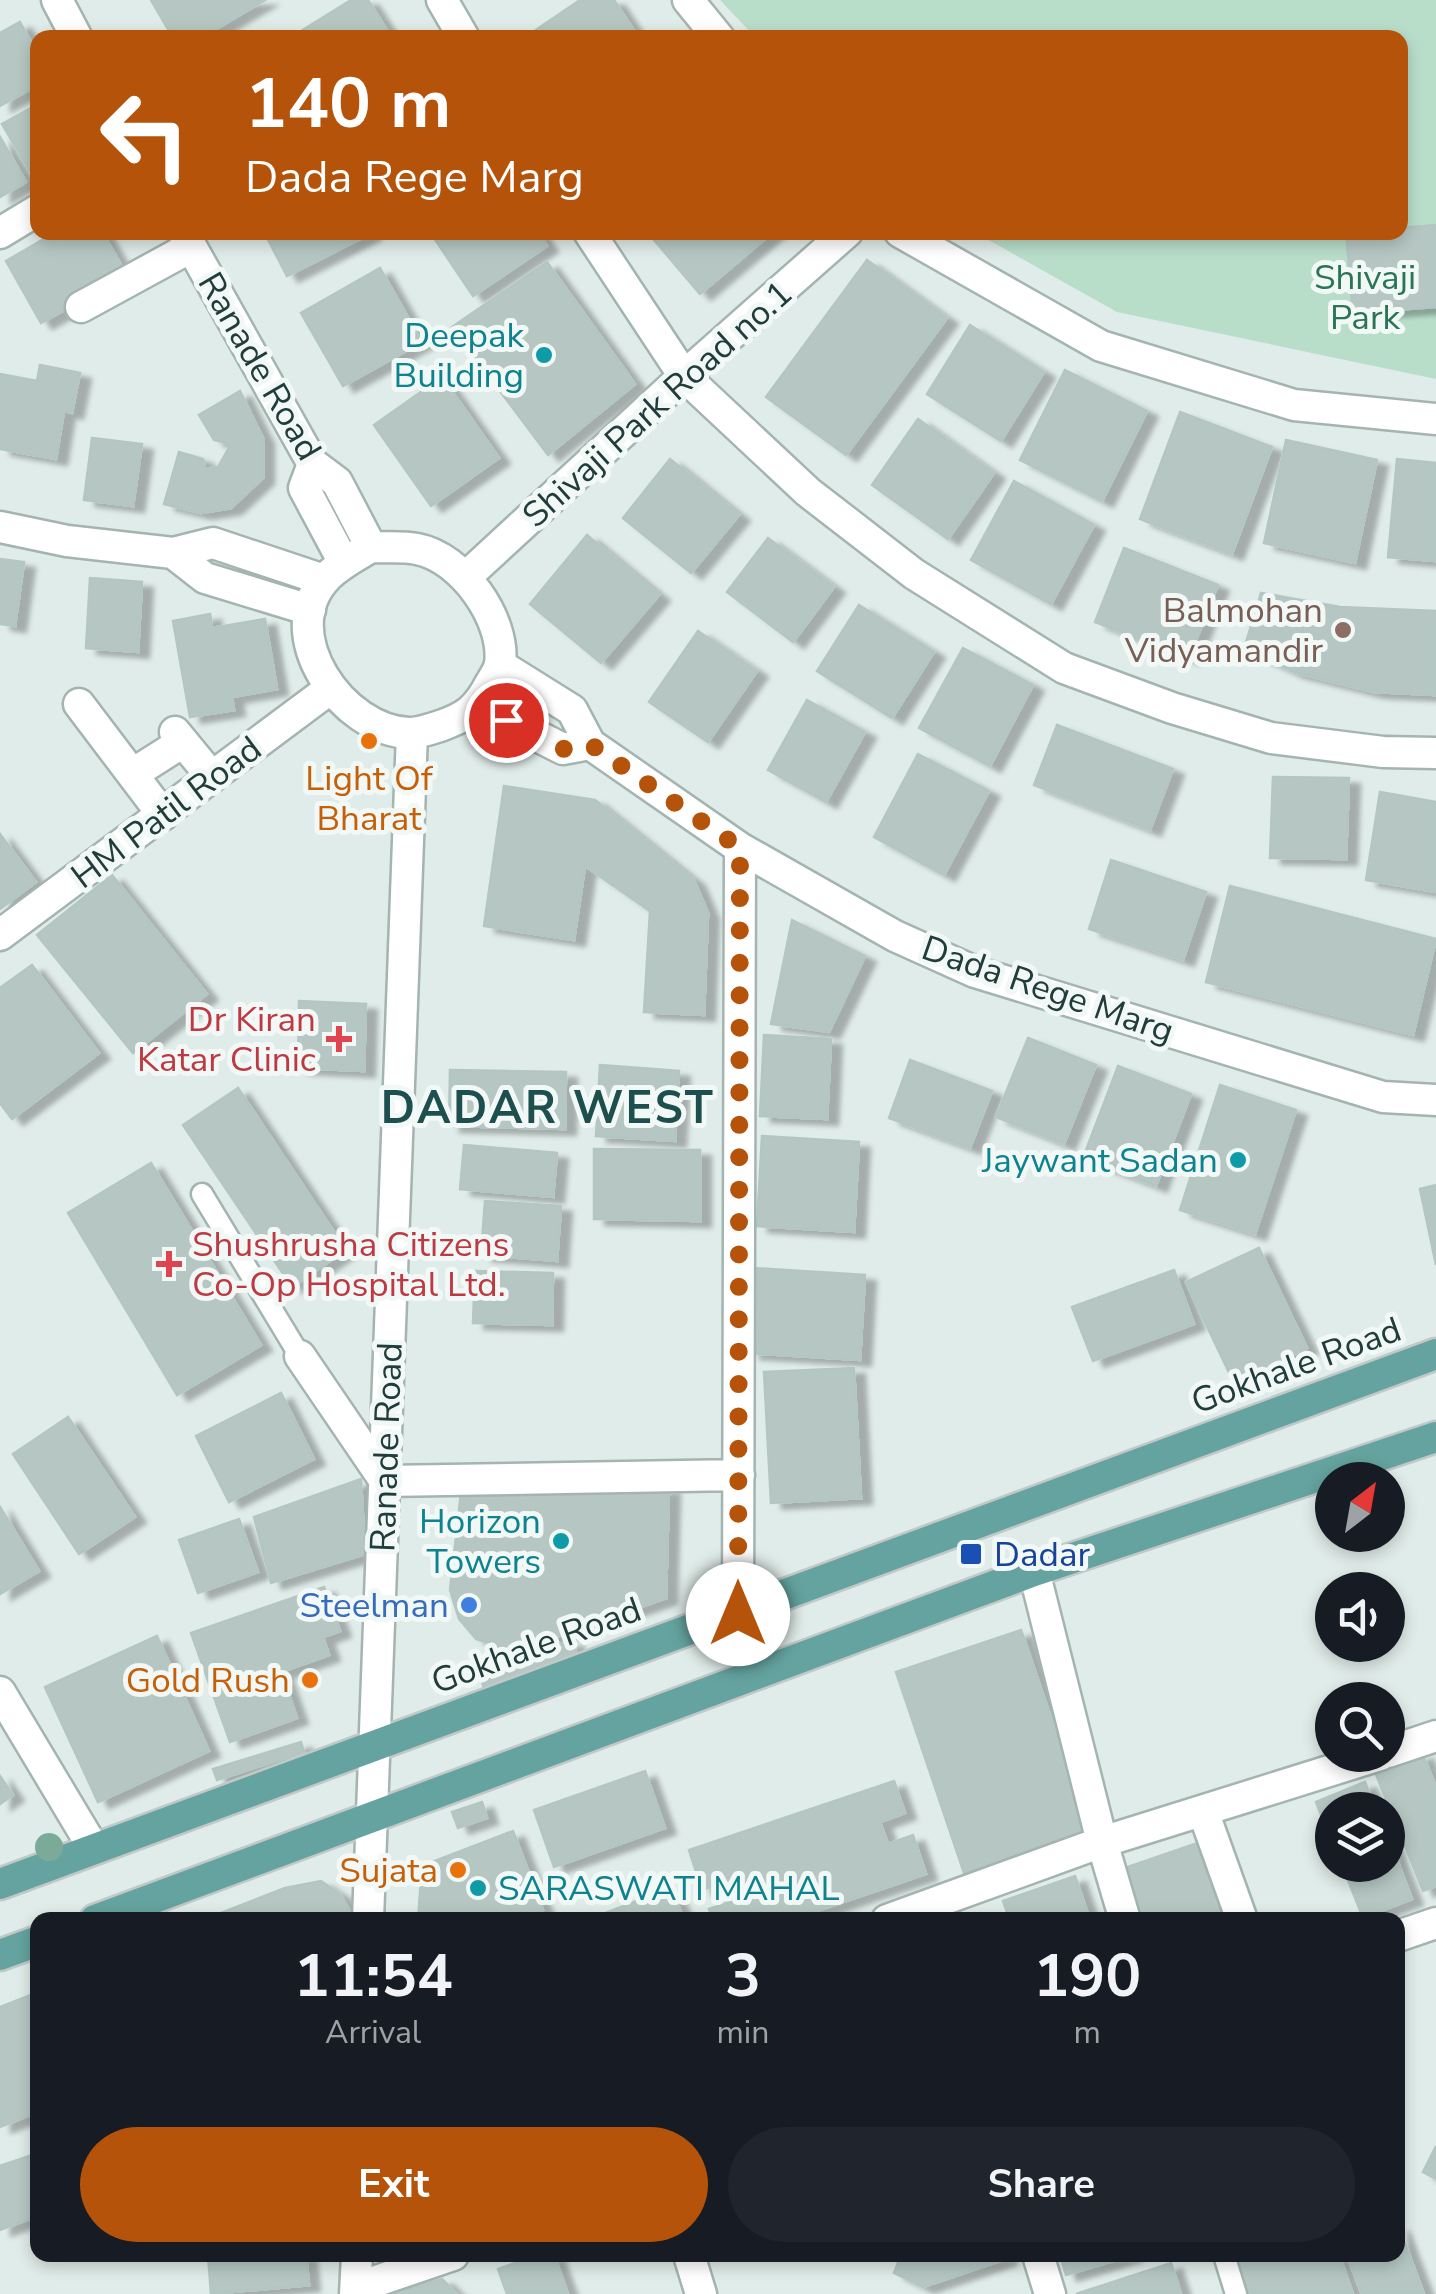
<!DOCTYPE html>
<html lang="en">
<head>
<meta charset="utf-8">
<style>
  body { margin:0; font-family:"Nunito Sans",sans-serif; background:#20242c; color:#f1f3f6; height:100vh; display:flex; flex-direction:column; font-size:38px; white-space:nowrap }
  * { box-sizing:border-box; margin:0 }
  p { font-size:32px; color:#9ea1a6 }
  .icon { flex:none; width:55px; height:55px; fill:none; stroke:currentColor; stroke-width:2; stroke-linecap:round; stroke-linejoin:round }
  .map { position:relative; flex:1; overflow:hidden }
  .details { position:absolute; left:30px; top:1912px; width:1375px; height:350px; display:flex; flex-direction:column; background:#171b24; border-radius:20px; box-shadow:0 5px 15px #0003 }
  .details>* { flex:none }
  .top-card { position:absolute; left:30px; top:30px; width:1378px; height:210px; border-radius:20px; box-shadow:0 5px 15px #0003; background:#b45309; color:#fff; overflow:hidden }
  .needle { width:65px; rotate:31deg }
  .tools { position:absolute; left:1315px; top:1462px; display:grid; gap:20px }
  .tools a { display:grid; place-items:center; width:90px; height:90px; border-radius:50%; background:#171b24; box-shadow:0 5px 15px #0003; font-size:50px }
  .pin { position:absolute; display:grid; place-items:center; width:85px; height:85px; color:#fff; margin:-42px; border:5px solid #fff; border-radius:50%; box-shadow:0 2px 10px #0007 }
  .me { position:absolute; width:110px; margin:-55px; rotate:0deg; stroke-linejoin:round; filter:drop-shadow(0 0 8px #0008) }
  .turn { display:flex; align-items:center; gap:35px; height:210px; padding:0 50px; font-size:45px }
  .turn .icon { width:130px; height:130px; stroke-width:2.5 }
  .turn b { display:block; font-size:70px; line-height:85px }
  .eta { display:flex; justify-content:space-evenly; align-items:center; height:170px; text-align:center }
  .eta b { font-size:60px; font-weight:700; line-height:70px }
  .cta { display:flex; gap:20px; margin-top:auto; padding:20px 50px }
  .cta a { flex:1; height:115px; border-radius:60px; background:#b45309; color:#fff; font-size:40px; font-weight:700; line-height:115px; text-align:center }
  .cta a+a { background:#20242c; color:#f1f3f6 }
  .map>svg:first-child { display:block }
</style>
</head>
<body>
<div class="map">
<svg width="1436" height="2294" viewBox="0 0 1436 2294">
  <defs>
    <filter id="shadow"><feDropShadow dx="11" dy="6" stdDeviation="2.5" flood-color="#0004"/></filter>
  </defs>
  <rect width="100%" height="100%" fill="#e0ece9"/>
  <path fill="#b8deca" d="M720,0H1436V379L1117,312L976,233L1400,232V38L755,37Z"/>
  <path fill="#b6c7c3" stroke="#b3c6c2" stroke-width="2.5" filter="url(#shadow)" d="M151,0H265L201,38H173Z
    M351,0H368L392,38H306L301,31Z
    M580,0H614L639,38H524Z
    M20,22L38,54V85L0,106V33Z
    M38,104V185L2,124Z
    M0,137L26,182L0,197Z
    M1436,225V307L1353,313L1346,232H1400V228Z
    M56,232H102L127,275L41,323L6,261Z
    M264,232H370V234L287,276Z
    M430,232H538L547,246L473,296Z
    M652,232H773L700,294L649,234Z
    M867,260L947,318L846,455L766,397Z
    M547,262L635,384L548,455L452,327Z
    M380,268L422,342L343,386L301,313Z
    M970,325L1044,372L1001,441L927,394Z
    M40,365L80,373L72,413L64,411L56,459L0,449V374L37,381Z
    M1065,370L1147,411L1102,501L1020,460Z
    M442,377L499,458L431,506L374,425Z
    M240,391L263,438V478L231,508L201,513L164,504L179,452L203,459L205,469L218,467L231,444L214,440L199,415Z
    M1180,412L1272,447L1232,554L1140,519Z
    M918,419L994,473L948,539L872,485Z
    M92,438L142,444L133,506L84,500Z
    M1286,440L1377,460L1355,563L1264,543Z
    M670,459L739,515L691,573L623,518Z
    M1397,459L1436,463V561L1388,557Z
    M1014,481L1094,525L1051,604L971,560Z
    M587,535L659,595L601,663L530,604Z
    M768,538L834,587L793,642L727,592Z
    M1124,548L1218,585L1189,658L1095,622Z
    M0,559L24,562L15,626L0,624Z
    M90,578L142,582L138,652L86,648Z
    M1261,593L1340,607L1436,611V695L1374,692L1294,672L1244,649Z
    M859,605L934,652L892,718L817,671Z
    M210,614L212,628L265,619L277,689L232,697L234,710L190,717L173,621Z
    M698,631L757,671L708,742L649,702Z
    M963,648L1033,685L990,766L919,728Z
    M807,700L865,732L826,802L768,770Z
    M1057,725L1173,769L1150,830L1034,785Z
    M918,754L989,791L944,875L874,837Z
    M1273,777L1349,778L1346,859L1270,858Z
    M504,786L595,800L694,880L708,913L704,1015L644,1012L650,911L585,866L574,940L484,926Z
    M1380,792L1436,802V892L1366,880Z
    M0,834L36,882L0,909Z
    M1111,860L1206,892L1183,960L1089,929Z
    M112,875L207,994L133,1053L37,935Z
    M1230,886L1436,939L1413,1035L1206,982Z
    M792,920L865,956L829,1032L771,1024Z
    M32,965L99,1053L12,1119L0,1103V988Z
    M299,1001L366,1004L364,1071L298,1068Z
    M764,1035L831,1039L827,1119L760,1116Z
    M1028,1038L1096,1065L1064,1144L996,1117Z
    M910,1060L992,1091L970,1148L889,1118Z
    M600,1065L679,1071L675,1141L596,1136Z
    M1118,1066L1191,1094L1156,1186L1083,1158Z
    M450,1070L566,1072L565,1129L449,1126Z
    M1220,1085L1296,1110L1255,1234L1180,1210Z
    M238,1088L346,1250L292,1287L183,1125Z
    M762,1136L859,1142L854,1232L757,1226Z
    M464,1145L557,1153L553,1197L460,1189Z
    M594,1149L700,1150V1221L594,1219Z
    M151,1163L261,1345L177,1395L68,1213Z
    M1436,1185V1265L1420,1189Z
    M485,1201L561,1206L557,1261L481,1255Z
    M1259,1248L1307,1348L1234,1383L1186,1282Z
    M754,1268L865,1275L860,1360L749,1353Z
    M1174,1270L1194,1324L1093,1361L1072,1307Z
    M475,1271L553,1273L552,1325L473,1323Z
    M854,1368L861,1498L771,1503L764,1372Z
    M281,1393L314,1459L229,1502L196,1436Z
    M68,1417L135,1517L79,1554L13,1454Z
    M361,1479L365,1554L271,1583L254,1517Z
    M669,1488L666,1598L533,1645L503,1647L476,1639L459,1619L450,1590L461,1492Z
    M0,1507L39,1571L0,1594Z
    M239,1519L258,1572L198,1593L179,1540Z
    M324,1587L340,1631L323,1637L329,1655L281,1672L297,1718L230,1742L191,1633Z
    M1021,1630L1090,1832L964,1873L896,1672Z
    M157,1636L209,1751L98,1802L45,1687Z
    M572,1640L579,1661L485,1692L479,1671Z
    M301,1742L304,1752L217,1780L213,1769Z
    M1422,1753L1436,1787V1886L1423,1891L1375,1772Z
    M645,1771L665,1828L554,1867L534,1810Z
    M0,1776L13,1795L0,1804Z
    M894,1781L905,1813L880,1822L888,1844L913,1835L926,1874L790,1920H713L709,1909L732,1901L725,1882L702,1890L689,1850Z
    M1365,1782L1376,1810H1332V1843L1316,1802Z
    M482,1802L487,1818L458,1828L452,1812Z
    M513,1831L543,1910L516,1920H418L422,1866Z
    M1388,1837L1412,1899L1363,1918L1342,1865H1388Z
    M1206,1840L1239,1920H1134L1116,1871Z
    M1075,1876L1090,1920H1010L1003,1901Z
    M321,1881L340,1894L351,1913L350,1920H203L285,1888Z
    M671,1887L684,1920H588Z
    M38,1992V2112L0,2127V2007Z
    M1436,2146V2179L1423,2172Z
    M38,2153V2216L0,2230V2166Z
    M1398,2225L1424,2294H1362L1347,2255H1398Z
    M208,2255H306L309,2285L211,2294Z
    M538,2255H554L568,2294H507L498,2269Z
    M901,2255H1005L1006,2259L923,2287L894,2273Z
    M1060,2255H1133L1066,2275Z
    M1260,2255H1339L1353,2294H1245L1235,2264Z
    M1171,2263L1181,2294H1076Z
    M442,2279L457,2294H391Z"/>
  <g fill="none" stroke-linecap="round" stroke-linejoin="round">
    <defs>
      <path id="service" d="M202,1194L300,1356
        M1224,2255L1236,2294"/>
      <path id="minor" d="M442,0L464,38
        M688,0L719,38
        M589,232L684,376L808,492L914,574L1064,668L1172,708L1271,738L1383,752L1436,753
        M900,232L1101,346L1294,405L1436,419
        M0,233L38,210
        M81,307L191,247
        M0,527L67,541L173,553L213,543L324,580
        M173,553L205,578L310,610
        M467,576L684,376L847,232
        M500,665L572,710L590,744
        M79,704L163,815
        M478,706L563,749L590,744L740,848L895,936L975,972L1383,1097L1436,1100
        M175,732L212,777
        M142,768L183,742
        M0,935L331,688
        M300,1356L385,1481L739,1475
        M1034,1571L1102,1842L1125,1920
        M738,1614L740,848
        M0,1692L94,1849
        M1388,1752L1436,1736
        M1203,1811L1242,1920
        M887,1920L1102,1842L1380,1755
        M1398,1936L1436,1923
        M689,2255L701,2294
        M1038,2255L1050,2294
        M356,2288L453,2255"/>
      <path id="tertiary" d="M57,0L77,38
        M183,232L313,464L337,482L371,547
        M313,464L304,488L344,563
        M371,547C386,548 403,546 417,549C461,557 506,619 500,664C499,670 493,679 490,684C477,709 466,717 440,726C431,729 419,733 410,733C343,732 273,633 327,577C340,564 356,556 371,547Z
        M368,1920L412,733
        M355,2294L357,2255"/>
      <path id="primary" d="M0,1884L1436,1354
        M95,1920L1034,1571L1436,1437
        M0,1955L38,1941"/>
    </defs>
    <use href="#service" stroke="#a3b4b1" stroke-width="25"/>
    <use href="#minor" stroke="#a3b4b1" stroke-width="35"/>
    <use href="#tertiary" stroke="#a3b4b1" stroke-width="35"/>
    <use href="#primary" stroke="#c1c9c8" stroke-width="35"/>
    <use href="#service" stroke="#fff" stroke-width="20"/>
    <use href="#minor" stroke="#fff" stroke-width="30"/>
    <use href="#tertiary" stroke="#fff" stroke-width="30"/>
    <use href="#primary" stroke="#64a39f" stroke-width="30"/>
  </g>
  <circle fill="#7bab98" cx="49" cy="1847" r="14"/>
  <g fill="none" stroke-linecap="round" stroke-linejoin="round">
    <path stroke="#b45309" stroke-width="18" stroke-dasharray="0 32.4" d="M506,720L563,749L590,744L740,848L738,1614"/>
  </g>
  <g fill="#0f9aa8" stroke="#f1f8f6" stroke-width="4">
    <circle cx="544" cy="355" r="10"/>
    <circle cx="1238" cy="1160" r="10"/>
    <circle cx="561" cy="1541" r="10"/>
    <circle cx="478" cy="1888" r="10"/>
  </g>
  <circle fill="#8d6e63" stroke="#f1f8f6" stroke-width="4" cx="1343" cy="630" r="10"/>
  <g fill="#e8710a" stroke="#f1f8f6" stroke-width="4">
    <circle cx="369" cy="741" r="10"/>
    <circle cx="310" cy="1680" r="10"/>
    <circle cx="458" cy="1870" r="10"/>
  </g>
  <g fill="#e0444e" stroke="#f1f8f6" stroke-width="4">
    <path d="M334 1024h10v10h10v10h-10v10h-10v-10h-10v-10h10z"/>
    <path d="M164 1249h10v10h10v10h-10v10h-10v-10h-10v-10h10z"/>
  </g>
  <rect fill="#1a4fb4" stroke="#f1f8f6" stroke-width="4" x="959" y="1542" width="24" height="24" rx="5"/>
  <circle fill="#3f7fe0" stroke="#f1f8f6" stroke-width="4" cx="469" cy="1605" r="10"/>
  <g text-anchor="middle" stroke-width="10" stroke-linejoin="round" paint-order="stroke">
    <g font-size="35" fill="#297556" stroke="#f1f8f6">
      <text x="1365" y="289">Shivaji<tspan x="1365" dy="40">Park</tspan></text>
    </g>
    <g font-size="35" fill="#0d838f" stroke="#f1f8f6" text-anchor="end">
      <text x="524" y="347">Deepak<tspan x="524" dy="40">Building</tspan></text>
      <text x="1218" y="1172">Jaywant Sadan</text>
      <text x="541" y="1533">Horizon<tspan x="541" dy="40">Towers</tspan></text>
      <text x="498" y="1900" text-anchor="start">SARASWATI MAHAL</text>
    </g>
    <g font-size="35" fill="#203d3b" stroke="#f1f8f6">
      <text transform="translate(260 366) rotate(60)" y="12">Ranade Road</text>
      <text transform="translate(657 404) rotate(-42)" y="12">Shivaji Park Road no.1</text>
      <text transform="translate(166 812) rotate(-37)" y="12">HM Patil Road</text>
      <text transform="translate(1048 989) rotate(19)" y="12">Dada Rege Marg</text>
      <text transform="translate(1296 1365) rotate(-20)" y="12">Gokhale Road</text>
      <text transform="translate(386 1447) rotate(-88)" y="12">Ranade Road</text>
      <text transform="translate(536 1645) rotate(-20)" y="12">Gokhale Road</text>
    </g>
    <g font-size="35" fill="#785e54" stroke="#f1f8f6" text-anchor="end">
      <text x="1323" y="622">Balmohan<tspan x="1323" dy="40">Vidyamandir</tspan></text>
    </g>
    <g font-size="35" fill="#c56008" stroke="#f1f8f6" text-anchor="end">
      <text x="369" y="790" text-anchor="middle">Light Of<tspan x="369" dy="40">Bharat</tspan></text>
      <text x="290" y="1692">Gold Rush</text>
      <text x="438" y="1882">Sujata</text>
    </g>
    <g font-size="35" fill="#be3a42" stroke="#f1f8f6" text-anchor="end">
      <text x="316" y="1031">Dr Kiran<tspan x="316" dy="40">Katar Clinic</tspan></text>
      <text x="192" y="1256" text-anchor="start">Shushrusha Citizens<tspan x="192" dy="40">Co-Op Hospital Ltd.</tspan></text>
    </g>
    <g font-size="35" fill="#164399" stroke="#f1f8f6" text-anchor="start">
      <text x="994" y="1566">Dadar</text>
    </g>
    <g font-size="35" fill="#366cbe" stroke="#f1f8f6" text-anchor="end">
      <text x="449" y="1617">Steelman</text>
    </g>
    <g font-size="45" font-weight="bold" letter-spacing="2.5" fill="#1c4f4d" stroke="#f1f8f6">
      <text x="548" y="1123">DADAR WEST</text>
    </g>
  </g>
</svg>
<div class="tools">
<a><svg class="needle" viewBox="-14 -14 28 28"><path d="M0-13l5 13h-10z" fill="#e53935"/><path d="M0 13l5-13h-10z" fill="#9ea1a6"/></svg></a>
<a><svg class="icon" aria-label="sound" viewBox="0 0 24 24"><path d="M4 9h4l5-4v14l-5-4H4zM17 9q2 3 0 6"/></svg></a>
<a><svg class="icon" aria-label="search" viewBox="0 0 24 24"><circle cx="10" cy="10" r="6"/><path d="M15 15l6 6"/></svg></a>
<a><svg class="icon" aria-label="layers" viewBox="0 0 24 24"><path d="M12 4l9 5-9 5-9-5zM3 14l9 5 9-5"/></svg></a>
</div>
<div class="pin" style="left:506px;top:720px;background:#d93025"><svg class="icon" aria-label="arrive" viewBox="0 0 24 24"><path d="M6 21V4h12l-3 4 3 4H6"/></svg></div>
<svg class="me" style="left:738px;top:1614px" viewBox="-20 -20 40 40"><circle r="19" fill="#fff"/><path d="M0-13L10 11 0 6-10 11z" fill="#b45309"/></svg>
<div class="top-card">
<div class="turn"><svg class="icon" aria-label="left" viewBox="0 0 24 24"><path d="M17 20v-9H6M10 6l-5 5 5 5"/></svg><div><b>140 m</b>Dada Rege Marg</div></div>
</div>
<section class="details">
<div class="eta">
<div><b>11:54</b><p>Arrival</p></div>
<div><b>3</b><p>min</p></div>
<div><b>190</b><p>m</p></div>
</div>
<div class="cta"><a>Exit</a><a>Share</a></div>
</section>
</div>
</body>
</html>
